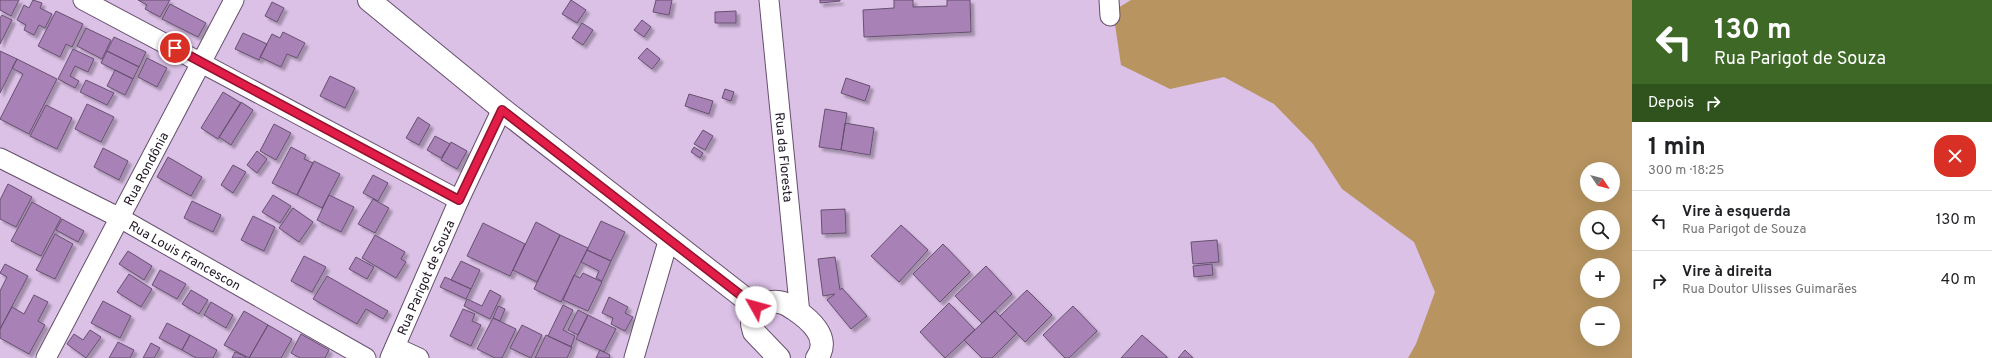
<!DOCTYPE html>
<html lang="pt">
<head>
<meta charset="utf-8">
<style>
  body { margin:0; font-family:Overpass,sans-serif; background:#f6f6f6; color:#202124; height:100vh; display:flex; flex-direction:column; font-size:15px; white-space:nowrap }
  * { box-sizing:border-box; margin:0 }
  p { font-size:13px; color:#757577 }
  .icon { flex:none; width:22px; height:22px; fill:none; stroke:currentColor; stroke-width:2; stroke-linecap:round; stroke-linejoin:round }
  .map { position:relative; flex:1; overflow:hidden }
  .drawer { display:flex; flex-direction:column; background:#fff; width:360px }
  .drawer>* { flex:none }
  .top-card { background:#3d6826; color:#fff; overflow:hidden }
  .needle { width:26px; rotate:125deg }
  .controls { position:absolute; left:1580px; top:162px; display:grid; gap:8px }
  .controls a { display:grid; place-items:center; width:40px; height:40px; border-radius:50%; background:#fff; box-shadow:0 4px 16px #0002; font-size:20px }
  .pin { position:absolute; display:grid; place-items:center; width:34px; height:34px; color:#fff; margin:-17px; border:2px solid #fff; border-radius:50%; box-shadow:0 1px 4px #0007 }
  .me { position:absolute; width:44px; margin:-22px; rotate:308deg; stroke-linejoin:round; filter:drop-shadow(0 0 3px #0008) }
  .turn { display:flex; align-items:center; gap:14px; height:84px; padding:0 16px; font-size:18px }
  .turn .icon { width:52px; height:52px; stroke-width:2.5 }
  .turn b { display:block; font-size:28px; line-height:34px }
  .then { display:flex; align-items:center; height:38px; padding:0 16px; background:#0003; gap:8px; font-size:15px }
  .round { display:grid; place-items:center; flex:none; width:42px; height:42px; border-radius:16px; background:#f6f6f6 }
  .overview { display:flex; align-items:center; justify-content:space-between; height:68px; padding:0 16px }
  h1 { font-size:24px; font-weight:700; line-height:30px }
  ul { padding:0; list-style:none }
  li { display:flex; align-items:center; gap:12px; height:60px; padding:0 16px; border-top:1px solid #e0e0e0 }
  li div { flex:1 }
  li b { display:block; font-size:15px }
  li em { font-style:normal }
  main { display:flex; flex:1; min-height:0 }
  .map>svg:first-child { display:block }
</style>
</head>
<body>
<main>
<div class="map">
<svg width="1632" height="358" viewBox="0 0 1632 358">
  <defs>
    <filter id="shadow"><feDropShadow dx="3.5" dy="3.5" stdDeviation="1" flood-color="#0004"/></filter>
  </defs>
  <rect width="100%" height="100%" fill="#dbc1e6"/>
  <path fill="#b79460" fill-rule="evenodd" d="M1131,0H1632V358H1408L1416,344L1435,292L1414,242L1342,189L1313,144L1274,104L1224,77L1170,89L1121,65L1113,11ZM1587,169H1613V195H1587ZM1587,217H1613V243H1587ZM1587,265H1613V291H1587ZM1587,313H1613V339H1587Z"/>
  <path fill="#a881b7" stroke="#675070" filter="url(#shadow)" d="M0,0H19L11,16L0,10Z
    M33,0L42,3L40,8L52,14L45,28L39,25L34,35L24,30L26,25L17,20L24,5L29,8Z
    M138,0H170L160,17L145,9L147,5Z
    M571,0L586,10L577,23L562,14Z
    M656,0H672L669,15L653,12Z
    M820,0H840V1L820,3Z
    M894,0H913V7L947,6V0H970L971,32L864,37L863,10L894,8Z
    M272,2L284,8L277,22L265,16Z
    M170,4L206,23L198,37L162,19Z
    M56,11L83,24L72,47L66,44L60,57L38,46Z
    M736,11V23H715V12Z
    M2,15L12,20L0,44V18Z
    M642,20L651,27L644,37L634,30Z
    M582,23L593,30L583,45L572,38Z
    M86,28L111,40L102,59L77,46Z
    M283,32L305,43L297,58L287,54L281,67L260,57L272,34L280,38Z
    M243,33L267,44L259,60L235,49Z
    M114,37L146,52L139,67L107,51Z
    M647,48L660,59L652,69L638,58Z
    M73,49L94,59L88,72L75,66L70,76L79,81L75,88L58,79Z
    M0,51L17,59L0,93Z
    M107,51L139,67L133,79L101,63Z
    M147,58L167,68L157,87L138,77Z
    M17,59L57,79L29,134L0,119L23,74L12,68Z
    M115,70L133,79L125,95L107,86Z
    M330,76L355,88L345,108L320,96Z
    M846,78L870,86L865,101L841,93Z
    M86,80L114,93L107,105L80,92Z
    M725,89L734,92L731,101L722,98Z
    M223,92L241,103L218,139L201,128Z
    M689,94L713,101L709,114L685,106Z
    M241,102L253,110L231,145L219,137Z
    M87,104L114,117L101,142L75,129Z
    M46,105L72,118L57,149L30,136Z
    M825,109L847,113L841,150L819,147Z
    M418,117L430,125L419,145L406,138Z
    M845,123L874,128L870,155L841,150Z
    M274,124L291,133L276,160L260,151Z
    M703,130L713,136L705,150L694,144Z
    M435,136L450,144L441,158L427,150Z
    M451,142L467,151L457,169L441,160Z
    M291,147L306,155L304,159L313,163L297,195L272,183Z
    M694,147L703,153L700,158L691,152Z
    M103,148L128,161L119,180L94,167Z
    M257,151L267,159L257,173L247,165Z
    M168,157L202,177L191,196L157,177Z
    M314,161L340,174L322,208L297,195Z
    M233,165L246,172L233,193L221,185Z
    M373,175L388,183L378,201L363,193Z
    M8,184L32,197L16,227L0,219V200Z
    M273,195L291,206L280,223L262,212Z
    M329,195L354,207L341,232L317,220Z
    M373,199L389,208L375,233L358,224Z
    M192,201L221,215L213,232L184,218Z
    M32,202L61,218L41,256L11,241Z
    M293,208L313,222L299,242L279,228Z
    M845,209L846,233L822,234L821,210Z
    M253,216L275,227L264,251L241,240Z
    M62,219L84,231L78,242L56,230Z
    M601,221L625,232L611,261L587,250Z
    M536,222L560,235L537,282L513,270Z
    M483,223L525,244L510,276L467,256Z
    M901,225L928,250L899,282L871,256Z
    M55,234L73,244L55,279L36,270Z
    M375,235L405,252L401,259L406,262L396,278L362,258Z
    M560,235L588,248L561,302L534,289Z
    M1217,240L1219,262L1193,264L1191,242Z
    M943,244L970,272L940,302L913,274Z
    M587,250L611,261L602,281L596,278L599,271L581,262Z
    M128,251L152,266L144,280L119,264Z
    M304,256L326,267L312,292L291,281Z
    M356,257L374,267L367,279L349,269Z
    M835,257L840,290L842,288L867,316L851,329L827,300L835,294L823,296L818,259Z
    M461,261L480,270L471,289L451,280Z
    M5,264L28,276L0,329V291L7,277L0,273Z
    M1212,264L1213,275L1194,277L1193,266Z
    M986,266L1012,294L982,323L955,296Z
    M160,270L186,284L177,299L152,285Z
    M583,273L602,282L588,311L563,300L574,275L580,278Z
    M129,274L152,289L141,307L117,292Z
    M327,276L388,311L383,319L366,309L357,324L313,299Z
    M445,277L471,289L466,299L440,287Z
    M191,290L208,300L199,314L182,304Z
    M490,290L501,296L490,319L464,306L467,299L482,306Z
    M1027,290L1052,315L1025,342L1000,316Z
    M34,295L48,302L38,321L45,325L29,354L0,338V329L12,307L24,314Z
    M609,297L628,307L625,313L633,317L625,331L611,324L613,318L602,313Z
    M103,301L131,316L120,338L91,323Z
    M211,302L233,315L226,328L204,315Z
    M949,303L975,330L945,358L920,332Z
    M563,305L573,310L563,330L575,336L571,347L548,336Z
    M498,306L505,309L500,321L493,318Z
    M1073,306L1097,331L1069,358H1065L1043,335Z
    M463,309L475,314L472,321L481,325L471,346L450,336Z
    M578,310L588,315L578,335L568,330Z
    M244,311L268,325L249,358L224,345Z
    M995,311L1017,333L992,358H982L964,340Z
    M588,315L616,329L604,352L576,339Z
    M493,318L516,329L502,358H495L477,349Z
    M167,323L190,335L182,350L159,338Z
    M268,325L292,339L281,358H249Z
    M522,325L542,335L531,358L510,348Z
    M90,330L101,337L86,358L67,344L74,334L83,340Z
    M301,334L329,350L325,358H300L291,353Z
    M190,335L217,350L213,358H196L182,350Z
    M546,335L572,347L567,358H535Z
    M1142,335L1167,357V358H1121Z
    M118,342L134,350L130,358H109Z
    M151,343L160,348L154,358H143Z
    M600,350L610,355L609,358H596Z
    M1185,350L1193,358H1178Z
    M235,352L246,357V358H232Z"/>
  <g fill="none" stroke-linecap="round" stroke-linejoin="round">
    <defs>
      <g id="street">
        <path d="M83,0L459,200"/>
        <path id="s1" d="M769,0L800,314"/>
        <path d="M1109,0L1110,16"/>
        <path id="s2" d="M0,158L120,218L366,358"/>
        <path d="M395,347L419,358"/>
        <path id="s3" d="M46,358L234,0"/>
        <path id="s4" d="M390,358L459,200L502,109"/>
        <path d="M634,358L669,238"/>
      </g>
      <path id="secondary" d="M369,0L502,109L756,307
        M756,307C764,303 774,300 783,303C787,304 790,307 794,309C809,319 832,338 817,358
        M756,307L752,324L754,332L779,358"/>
    </defs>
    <use href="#street" stroke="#664f6f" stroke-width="21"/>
    <use href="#secondary" stroke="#664f6f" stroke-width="24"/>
    <use href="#street" stroke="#fff" stroke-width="19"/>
    <use href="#secondary" stroke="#fff" stroke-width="22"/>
  </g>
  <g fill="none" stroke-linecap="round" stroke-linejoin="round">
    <defs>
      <path id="route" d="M175,48L459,200L502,110L756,307"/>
    </defs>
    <use href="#route" stroke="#92132f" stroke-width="10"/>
    <use href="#route" stroke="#e11d48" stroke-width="7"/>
  </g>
  <g text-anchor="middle" stroke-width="4" stroke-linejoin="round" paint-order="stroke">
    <g font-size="13" fill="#201624" stroke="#e8cdf3">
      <text dy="5" stroke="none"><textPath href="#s1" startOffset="158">Rua da Floresta</textPath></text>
      <text dy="5" stroke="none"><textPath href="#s3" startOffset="214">Rua Rondônia</textPath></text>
      <text dy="5" stroke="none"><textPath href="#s2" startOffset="209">Rua Louis Francescon</textPath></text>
      <text dy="5" stroke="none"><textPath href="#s4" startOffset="88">Rua Parigot de Souza</textPath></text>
    </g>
  </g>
</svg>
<div class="controls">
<a><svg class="needle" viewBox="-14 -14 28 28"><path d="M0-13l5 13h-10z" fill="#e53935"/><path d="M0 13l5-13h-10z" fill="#757577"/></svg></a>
<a><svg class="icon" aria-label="search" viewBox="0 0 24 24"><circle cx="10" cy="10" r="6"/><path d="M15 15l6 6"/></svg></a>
<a>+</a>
<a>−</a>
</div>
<div class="pin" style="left:175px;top:48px;background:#d93025"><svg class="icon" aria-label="arrive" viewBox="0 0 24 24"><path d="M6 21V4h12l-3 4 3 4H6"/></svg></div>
<svg class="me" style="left:756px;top:307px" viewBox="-20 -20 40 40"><circle r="19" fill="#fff"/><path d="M0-13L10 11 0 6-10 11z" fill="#e11d48"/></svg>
</div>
<section class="drawer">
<div class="top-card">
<div class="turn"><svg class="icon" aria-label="left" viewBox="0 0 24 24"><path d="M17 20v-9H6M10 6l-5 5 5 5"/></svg><div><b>130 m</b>Rua Parigot de Souza</div></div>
<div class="then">Depois<svg class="icon" aria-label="right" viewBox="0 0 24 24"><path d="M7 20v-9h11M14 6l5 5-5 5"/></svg></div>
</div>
<div class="overview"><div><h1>1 min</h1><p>300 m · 18:25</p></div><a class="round" style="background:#d93025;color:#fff"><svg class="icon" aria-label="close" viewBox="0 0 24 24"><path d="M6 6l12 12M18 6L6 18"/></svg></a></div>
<ul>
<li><svg class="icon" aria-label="left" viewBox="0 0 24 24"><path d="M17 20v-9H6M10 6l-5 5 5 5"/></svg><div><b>Vire à esquerda</b><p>Rua Parigot de Souza</p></div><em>130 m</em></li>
<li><svg class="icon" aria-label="right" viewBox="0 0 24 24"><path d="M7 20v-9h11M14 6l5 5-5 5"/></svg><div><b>Vire à direita</b><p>Rua Doutor Ulisses Guimarães</p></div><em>40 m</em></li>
</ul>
</section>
</main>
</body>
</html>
